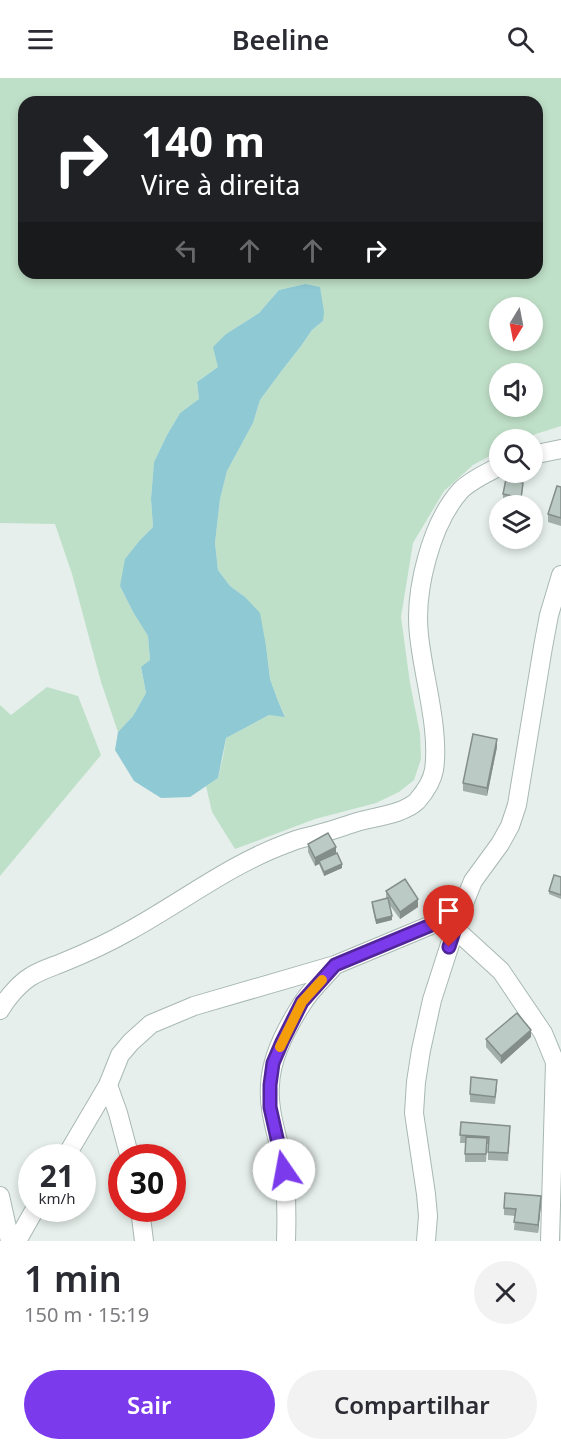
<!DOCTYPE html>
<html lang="pt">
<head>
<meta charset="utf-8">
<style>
  body { margin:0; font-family:"Noto Sans",sans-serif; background:#f2f2f3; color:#2b2b33; height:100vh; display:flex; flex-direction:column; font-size:22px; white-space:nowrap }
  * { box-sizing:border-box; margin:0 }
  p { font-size:20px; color:#7c7c81 }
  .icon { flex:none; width:33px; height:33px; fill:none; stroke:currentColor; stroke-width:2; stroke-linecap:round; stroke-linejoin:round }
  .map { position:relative; height:1163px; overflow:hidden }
  .sheet { display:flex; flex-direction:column; background:#fff; flex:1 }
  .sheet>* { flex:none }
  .hud { position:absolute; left:18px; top:18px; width:525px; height:183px; border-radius:18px; box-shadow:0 3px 9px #0003; background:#202124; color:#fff; overflow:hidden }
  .needle { width:39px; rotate:190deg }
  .tools { position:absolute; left:489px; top:219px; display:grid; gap:12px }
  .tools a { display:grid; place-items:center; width:54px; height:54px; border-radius:50%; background:#fff; box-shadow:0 3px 9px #0003; font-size:30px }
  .speed { position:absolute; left:18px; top:1066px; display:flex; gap:12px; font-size:30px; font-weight:700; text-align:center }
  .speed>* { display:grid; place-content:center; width:78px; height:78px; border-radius:50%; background:#fff; box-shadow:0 3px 9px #0003; line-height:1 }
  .speed small { font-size:15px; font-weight:400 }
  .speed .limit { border:9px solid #d22; background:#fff; color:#111 }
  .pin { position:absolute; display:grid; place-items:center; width:51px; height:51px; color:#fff; margin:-62px -26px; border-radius:50% 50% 50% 0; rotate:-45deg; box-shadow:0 0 6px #0007 }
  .pin .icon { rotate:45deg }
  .me { position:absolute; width:66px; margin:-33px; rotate:348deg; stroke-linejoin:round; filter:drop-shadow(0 0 4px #0008) }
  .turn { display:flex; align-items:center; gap:21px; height:126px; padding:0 24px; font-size:27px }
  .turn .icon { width:78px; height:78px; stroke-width:2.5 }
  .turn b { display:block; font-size:42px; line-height:51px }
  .lanes { display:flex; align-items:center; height:57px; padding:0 24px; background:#0003; justify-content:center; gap:30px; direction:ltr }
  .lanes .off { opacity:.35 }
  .round { display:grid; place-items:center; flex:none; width:63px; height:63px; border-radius:32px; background:#f2f2f3 }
  .headline { display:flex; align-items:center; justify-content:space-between; height:102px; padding:0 24px }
  h1 { font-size:36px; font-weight:600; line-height:45px }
  .action { display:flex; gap:12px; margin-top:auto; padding:12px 24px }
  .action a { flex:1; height:69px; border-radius:36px; background:#7c3aed; color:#fff; font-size:24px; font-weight:600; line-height:69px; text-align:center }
  .action a+a { background:#f2f2f3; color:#2b2b33 }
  header { display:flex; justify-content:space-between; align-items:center; height:78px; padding:0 24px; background:#fff; font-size:27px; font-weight:600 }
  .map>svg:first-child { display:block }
</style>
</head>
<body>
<header><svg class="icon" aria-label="menu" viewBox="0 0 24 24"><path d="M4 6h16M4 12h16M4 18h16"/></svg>Beeline<svg class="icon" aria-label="search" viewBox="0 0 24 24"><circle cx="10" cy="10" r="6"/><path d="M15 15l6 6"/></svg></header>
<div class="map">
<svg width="561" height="1163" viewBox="0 0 561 1163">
  <rect width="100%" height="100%" fill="#e6efeb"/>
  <path fill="#bfe0c8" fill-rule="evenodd" d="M0,0H561V348L520,361L500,362L499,373L473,387L444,413L413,465L401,539L410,605L420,655L421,681L414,702L399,714L376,725L315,741L235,771L212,734L206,708L218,700L223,679L226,660L269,637L285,638L278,623L270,601L266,568L245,519L230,508L218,492L215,465L220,421L227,393L253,345L260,322L283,291L301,268L312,252L323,243L305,206L279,212L259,235L226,256L218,289L197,304L199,321L180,335L167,357L154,384L151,421L153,449L141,461L120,508L133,534L148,558L150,582L141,590L146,615L133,638L118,654L101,604L72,496L55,446L0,445ZM24,24H537V195H24ZM500,230H532V262H500ZM500,296H532V328H500Z
    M47,609L78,618L101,677L0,798V627L11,637Z"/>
  <path fill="#8ec9d4" d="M305,206L320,209L324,234L323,243L312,252L301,268L283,291L260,322L253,345L227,393L220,421L215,465L218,492L230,508L245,519L260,535L266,568L270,601L278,623L285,639L269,637L226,660L218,700L190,719L161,720L134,703L115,672L118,654L133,638L146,615L141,589L150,582L148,558L133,534L120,508L125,481L141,461L153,449L151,421L154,384L167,357L180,335L199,321L197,304L218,289L213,269L226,256L259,235L279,212Z"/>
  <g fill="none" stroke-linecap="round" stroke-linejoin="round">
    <defs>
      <path id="minor" d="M532,377L561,371
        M455,851L501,893L543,955L555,984L550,1163
        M0,932C7,920 19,906 30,899C41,892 52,889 64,884C86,875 108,865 129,853C182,824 230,786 288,765C297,761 308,759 318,756C331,753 344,748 357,744C374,739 404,736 417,723C424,715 432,703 434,692C440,651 423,598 419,557C414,513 431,445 461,412C471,402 487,395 500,388
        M108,1007L118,1035L130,1080
        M65,1080L108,1007L120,977L131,964L151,946L194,928L335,887L460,835
        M0,1118L10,1163
        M140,1131L144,1163
        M17,1163L35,1131
        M286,1163C287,1134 287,1108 282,1080C277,1056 268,1032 270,1007C271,980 287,949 302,926C310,912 324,900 335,887
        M426,1163L428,1138L426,1116L414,1035L416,1004L421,972L432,922L460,835L473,803L500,766L510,748L517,727L543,569L549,537L561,497"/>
    </defs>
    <use href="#minor" stroke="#a8b8b2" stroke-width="20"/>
    <use href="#minor" stroke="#fff" stroke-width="18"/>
  </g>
  <path fill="#a1aea9" d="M523,409L521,424L503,420V416Z
    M561,409V448L548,444V436Z
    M497,669L487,718L463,713V705Z
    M308,766L336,775L342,790L324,798L319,786L315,788L308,774Z
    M561,799V821L549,816V813Z
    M386,813L418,829L400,841L389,826L392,842L376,846L372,828V824L386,821Z
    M531,959L501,986L486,969V961Z
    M497,1010L495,1026L470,1024V1016Z
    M461,1044L510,1055L508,1083L488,1082V1066H487L486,1084H465V1065H460Z
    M541,1126L538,1155L514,1152L515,1138L504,1137V1130Z"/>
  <path fill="#838d89" d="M497,661V669L487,718V710Z
    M336,769V777L319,783V786L315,788V780Z
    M342,786V790L324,798V794Z
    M418,821V829L400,841V834Z
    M392,838V842L376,846V842Z
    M531,952V959L501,986V978Z
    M541,1118V1126L538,1155V1147Z"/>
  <path fill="#bbcac4" stroke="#838d89" stroke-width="1.5" d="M506,401L523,405L521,420L503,416Z
    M557,408L561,409V440L548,436Z
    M473,656L497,661L487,710L463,705Z
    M328,755L336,769L315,780L308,766Z
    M337,775L342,786L324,794L319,783Z
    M554,797L561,799V817L549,813Z
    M405,801L418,821L400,834L386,813Z
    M388,820L392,838L376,842L372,824Z
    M517,935L531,952L501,978L486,961Z
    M471,999L497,1002L495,1019L470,1016Z
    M461,1044L510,1048L508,1075L488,1074L489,1059L460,1057Z
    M466,1059L487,1060L486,1076H465Z
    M505,1115L541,1118L538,1147L514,1144L516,1131L504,1130Z"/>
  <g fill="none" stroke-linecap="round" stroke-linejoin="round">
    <defs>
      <path id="route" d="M284,1092L270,1029V1007L273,985L282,964L302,924L335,887L460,835L449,869"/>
    </defs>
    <use href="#route" stroke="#51269a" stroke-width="15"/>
    <use href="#route" stroke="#7c3aed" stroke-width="10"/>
    <path stroke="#f59e0b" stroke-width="10" d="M280,969L302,924L322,902"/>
  </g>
</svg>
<div class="tools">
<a><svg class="needle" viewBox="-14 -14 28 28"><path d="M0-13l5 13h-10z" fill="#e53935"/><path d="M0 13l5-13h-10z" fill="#7c7c81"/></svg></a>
<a><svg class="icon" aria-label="sound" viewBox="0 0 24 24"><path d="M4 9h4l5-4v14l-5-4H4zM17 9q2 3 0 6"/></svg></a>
<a><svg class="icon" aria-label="search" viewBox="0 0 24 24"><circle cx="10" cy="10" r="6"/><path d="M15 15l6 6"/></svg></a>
<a><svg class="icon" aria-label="layers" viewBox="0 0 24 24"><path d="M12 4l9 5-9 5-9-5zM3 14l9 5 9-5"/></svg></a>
</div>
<div class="speed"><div>21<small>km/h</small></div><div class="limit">30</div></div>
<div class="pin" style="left:449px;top:869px;background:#d93025"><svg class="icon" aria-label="arrive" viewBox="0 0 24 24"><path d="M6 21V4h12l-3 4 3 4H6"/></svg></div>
<svg class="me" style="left:284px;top:1092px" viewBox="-20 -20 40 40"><circle r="19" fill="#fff"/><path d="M0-13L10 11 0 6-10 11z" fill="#7c3aed"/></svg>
<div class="hud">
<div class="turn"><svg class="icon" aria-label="right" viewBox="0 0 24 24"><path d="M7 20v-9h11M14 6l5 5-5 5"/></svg><div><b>140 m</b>Vire à direita</div></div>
<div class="lanes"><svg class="icon off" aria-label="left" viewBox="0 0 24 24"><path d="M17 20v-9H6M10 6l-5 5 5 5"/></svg><svg class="icon off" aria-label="ahead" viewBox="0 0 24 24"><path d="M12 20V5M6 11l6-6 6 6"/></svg><svg class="icon off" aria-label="ahead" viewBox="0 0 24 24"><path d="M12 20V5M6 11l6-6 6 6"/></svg><svg class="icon" aria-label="right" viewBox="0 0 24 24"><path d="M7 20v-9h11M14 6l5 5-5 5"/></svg></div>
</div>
</div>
<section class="sheet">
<div class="headline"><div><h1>1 min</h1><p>150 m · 15:19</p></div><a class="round"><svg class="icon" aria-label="close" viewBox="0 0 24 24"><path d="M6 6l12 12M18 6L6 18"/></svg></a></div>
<div class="action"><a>Sair</a><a>Compartilhar</a></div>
</section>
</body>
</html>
